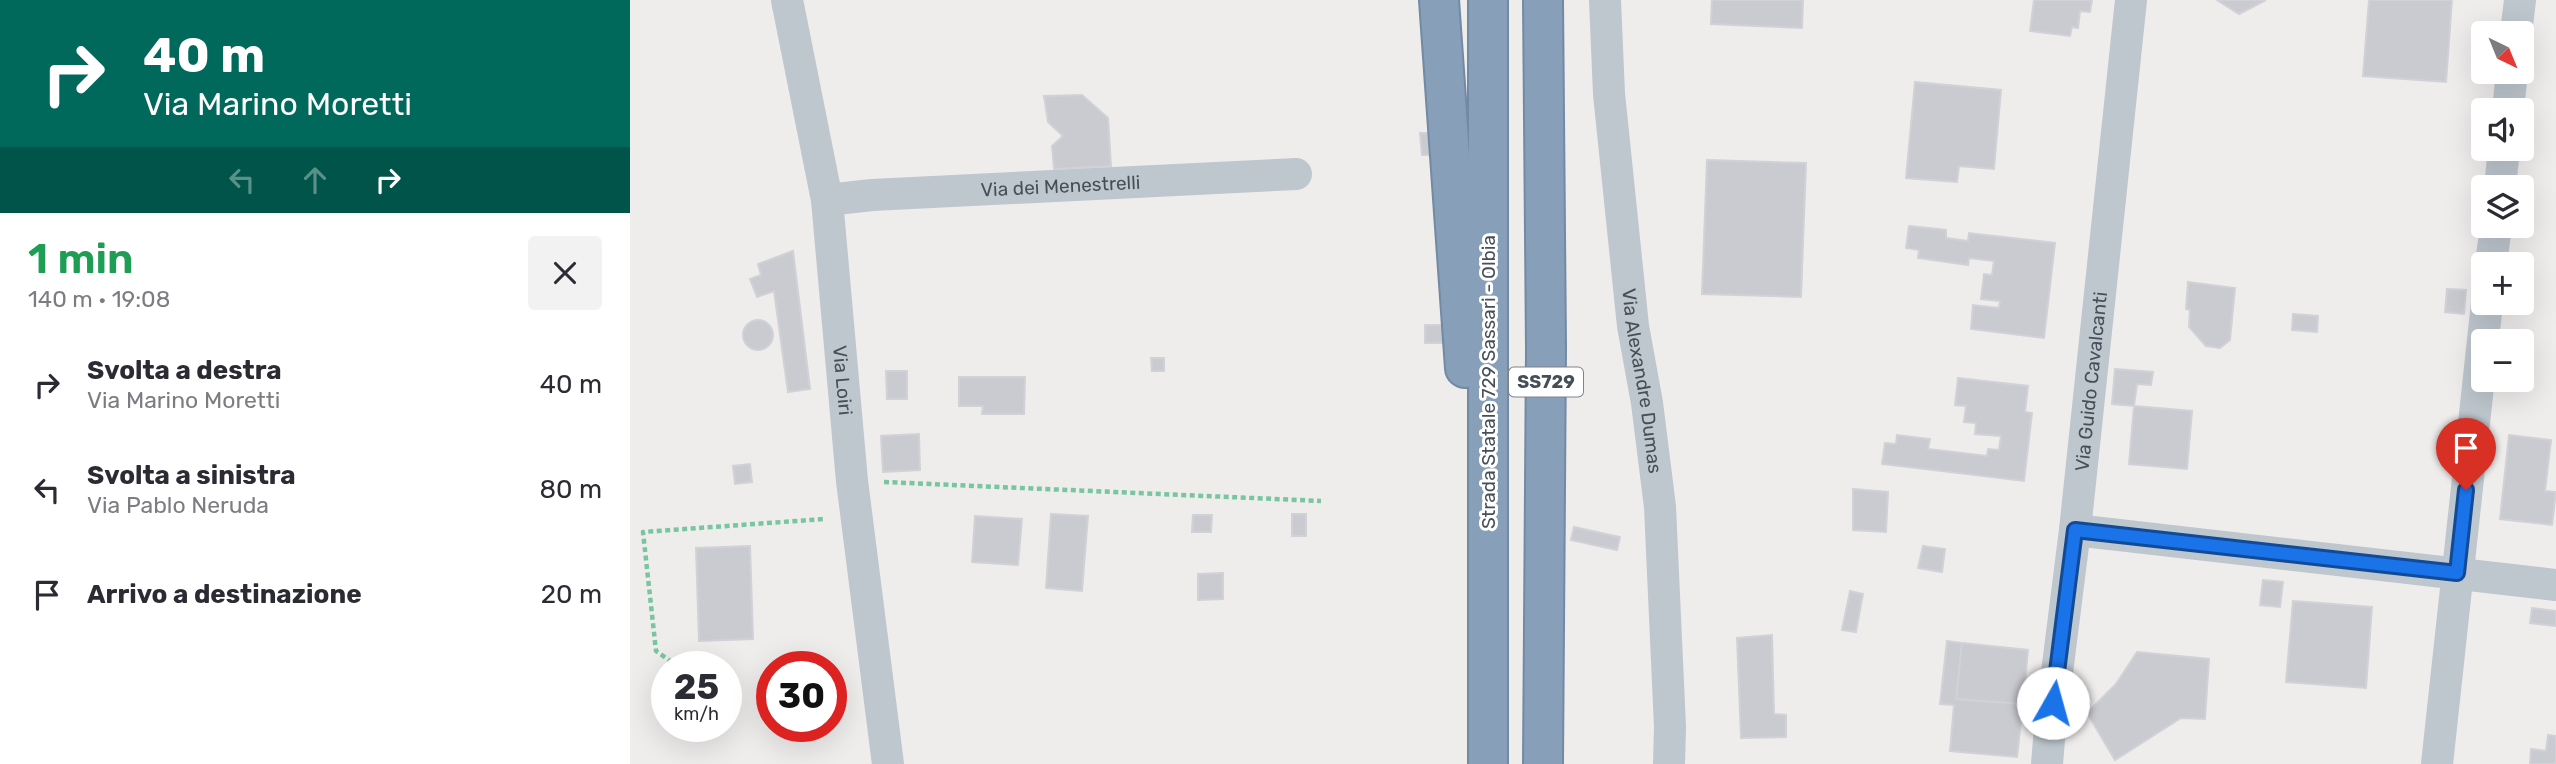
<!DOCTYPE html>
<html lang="it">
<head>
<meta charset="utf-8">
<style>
  body { margin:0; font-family:Rubik,sans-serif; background:#f2f2f3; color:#2b2b33; height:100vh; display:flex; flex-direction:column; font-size:26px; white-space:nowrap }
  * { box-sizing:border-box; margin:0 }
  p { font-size:23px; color:#7c7c81 }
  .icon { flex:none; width:38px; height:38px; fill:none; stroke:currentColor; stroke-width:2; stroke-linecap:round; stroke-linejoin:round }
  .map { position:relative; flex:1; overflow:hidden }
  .panel { display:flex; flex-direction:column; background:#fff; width:630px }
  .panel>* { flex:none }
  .banner { background:#00695c; color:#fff; overflow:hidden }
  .needle { width:46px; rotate:137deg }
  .controls { position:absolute; left:1841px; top:21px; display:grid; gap:14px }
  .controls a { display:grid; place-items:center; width:63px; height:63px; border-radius:7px; background:#fff; box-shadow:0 7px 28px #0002; font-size:35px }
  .speed { position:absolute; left:21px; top:651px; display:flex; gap:14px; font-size:35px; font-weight:700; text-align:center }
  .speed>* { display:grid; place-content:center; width:91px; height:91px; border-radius:50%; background:#fff; box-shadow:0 7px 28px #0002; line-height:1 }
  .speed small { font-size:18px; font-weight:400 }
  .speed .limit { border:10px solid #d22; background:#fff; color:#111 }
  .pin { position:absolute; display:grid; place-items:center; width:60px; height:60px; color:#fff; margin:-72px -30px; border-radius:50% 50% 50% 0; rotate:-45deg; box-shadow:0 0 7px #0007 }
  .pin .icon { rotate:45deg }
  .me { position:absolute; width:77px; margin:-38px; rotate:7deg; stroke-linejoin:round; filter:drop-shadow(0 0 5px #0008) }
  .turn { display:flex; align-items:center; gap:24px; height:147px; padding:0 28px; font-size:32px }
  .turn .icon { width:91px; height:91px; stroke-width:2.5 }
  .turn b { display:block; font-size:49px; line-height:60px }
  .lanes { display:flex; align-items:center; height:66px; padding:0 28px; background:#0003; justify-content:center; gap:35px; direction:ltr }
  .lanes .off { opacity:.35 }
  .round { display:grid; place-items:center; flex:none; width:74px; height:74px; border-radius:7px; background:#f2f2f3 }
  .summary { display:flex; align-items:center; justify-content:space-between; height:119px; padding:0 28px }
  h1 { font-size:42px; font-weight:600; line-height:52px; color:#1e9e55 }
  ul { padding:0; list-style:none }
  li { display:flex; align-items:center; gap:21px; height:105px; padding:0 28px }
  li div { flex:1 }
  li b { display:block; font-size:26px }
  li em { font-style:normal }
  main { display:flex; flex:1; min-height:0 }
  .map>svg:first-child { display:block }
</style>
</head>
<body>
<main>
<section class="panel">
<div class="banner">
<div class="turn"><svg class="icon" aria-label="right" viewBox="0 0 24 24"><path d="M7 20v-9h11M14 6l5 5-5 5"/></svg><div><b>40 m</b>Via Marino Moretti</div></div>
<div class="lanes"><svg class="icon off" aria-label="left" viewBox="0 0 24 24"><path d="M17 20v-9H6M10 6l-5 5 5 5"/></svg><svg class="icon off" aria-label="ahead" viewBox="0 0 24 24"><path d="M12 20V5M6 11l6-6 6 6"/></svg><svg class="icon" aria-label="right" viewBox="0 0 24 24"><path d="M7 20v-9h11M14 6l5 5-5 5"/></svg></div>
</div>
<div class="summary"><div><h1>1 min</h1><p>140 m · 19:08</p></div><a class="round"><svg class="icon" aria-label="close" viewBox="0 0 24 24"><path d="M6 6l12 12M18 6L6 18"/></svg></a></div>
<ul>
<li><svg class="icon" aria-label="right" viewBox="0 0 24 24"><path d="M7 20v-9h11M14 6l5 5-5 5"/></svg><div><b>Svolta a destra</b><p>Via Marino Moretti</p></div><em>40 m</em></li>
<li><svg class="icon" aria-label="left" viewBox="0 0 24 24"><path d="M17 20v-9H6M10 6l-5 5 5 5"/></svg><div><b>Svolta a sinistra</b><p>Via Pablo Neruda</p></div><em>80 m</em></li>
<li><svg class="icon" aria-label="arrive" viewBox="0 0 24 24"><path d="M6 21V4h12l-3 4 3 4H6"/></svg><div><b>Arrivo a destinazione</b></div><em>20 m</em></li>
</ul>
</section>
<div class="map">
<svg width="1926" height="764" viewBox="0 0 1926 764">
  <rect width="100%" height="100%" fill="#efecec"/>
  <path fill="#cacbd1" stroke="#d0d2d7" stroke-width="2" d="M1082,0H1173L1172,28L1081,24Z
    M1404,0H1462L1460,12L1450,11L1448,28L1442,27L1440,36L1400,31Z
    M1587,0H1636L1609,14Z
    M1739,0H1822L1816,82L1733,76Z
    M1285,82L1371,90L1364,169L1329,166L1327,182L1276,178Z
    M452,95L478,118L481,166L424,169L422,146L433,136L418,122L414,96Z
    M790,133H805L806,155H792Z
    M1077,160L1176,163L1171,297L1072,294Z
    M1279,226L1316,230V238L1338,241L1339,233L1425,243L1414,338L1341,329L1343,305L1369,308L1370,301L1351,299L1354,274L1362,275L1364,261L1339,258L1338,265L1288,258L1289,250L1276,248Z
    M163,251L180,389L158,392L144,291L127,297L120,279L131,275L128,264Z
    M1558,282L1605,288L1600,340L1590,348L1576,346L1559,327L1560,310L1556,309Z
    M1817,289L1836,290L1834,314L1815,312Z
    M1663,314L1688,316L1687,332L1662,330Z
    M113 335a15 15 0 1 1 30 0a15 15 0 1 1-30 0Z
    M795,325H813V343H795Z
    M521,358H534V371H522Z
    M1485,369L1523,372L1521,385L1507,384L1504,406L1482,404Z
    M256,371H277V399H257Z
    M329,377H395L394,414H352L353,406H329Z
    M1328,378L1398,386L1395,412L1402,413L1394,481L1252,464L1255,443L1266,444L1267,435L1300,439L1298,449L1357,456L1358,449L1369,450L1371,436L1345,434L1346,423L1334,422L1336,406L1325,405Z
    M1504,406L1562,411L1557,469L1499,464Z
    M289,434L290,470L253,472L251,436Z
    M1879,435L1921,440L1915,491L1926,492L1922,525L1870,519Z
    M120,464L122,482L105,484L103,466Z
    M1223,489L1258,492L1256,532L1223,530Z
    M421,514L458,516L452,591L416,588Z
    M662,514H676V536H662Z
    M563,515H582L581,532H562Z
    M345,516L392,519L388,565L342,562Z
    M944,527L990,537L987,550L941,540Z
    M120,546L123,639L69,641L66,548Z
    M1293,546L1315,549L1312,572L1288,568Z
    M593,573V599L568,600V574Z
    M1633,580L1653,582L1650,607L1630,605Z
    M1220,591L1233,594L1226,632L1212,630Z
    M1663,601L1742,607L1736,688L1656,682Z
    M1902,608L1926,611V626L1900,623Z
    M1142,635L1144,714L1156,715V737L1111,738L1107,638Z
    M1317,641L1332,643L1326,699L1393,704L1387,757L1320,751L1324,705L1310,704Z
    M1332,643L1398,650L1393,704L1326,699Z
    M1507,652L1579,659L1575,719L1551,718L1485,760L1457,713L1486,684Z
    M1918,735L1926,736V764H1900L1901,749L1916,751Z"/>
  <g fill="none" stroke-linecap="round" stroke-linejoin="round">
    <defs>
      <path id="highway" d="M809,0L835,368
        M858,0V764
        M913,0L916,349L913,764"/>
    </defs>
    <use href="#highway" stroke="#728aa4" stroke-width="42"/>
    <path stroke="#77c69f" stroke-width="4.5" stroke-dasharray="5 3.5" stroke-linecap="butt" d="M254,482L691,501
      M49,667L26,651L13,532L194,519"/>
    <g stroke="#bec6ce" stroke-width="32">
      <path id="s1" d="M157,0L197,200L222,481L258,764"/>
      <path id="s2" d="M975,0L979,94L1003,326L1017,403L1030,507L1040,727L1039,764"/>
      <path d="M1886,33L1890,0"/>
      <path d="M1878,110L1882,72"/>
      <path d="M1870,187L1874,149"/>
      <path id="s3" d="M197,200L242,195L666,174"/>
      <path d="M1861,264L1866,226"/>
      <path d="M1445,530L1926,585"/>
      <path id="s4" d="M1417,764L1420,728L1445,530L1501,0"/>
      <path d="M1807,764L1857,303"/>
    </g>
    <use href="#highway" stroke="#879fb8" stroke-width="38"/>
  </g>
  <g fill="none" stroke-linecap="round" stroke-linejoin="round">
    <defs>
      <path id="route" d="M1423,703L1445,530L1827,573L1836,490"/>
    </defs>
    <use href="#route" stroke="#114b97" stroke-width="18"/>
    <use href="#route" stroke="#1a73e8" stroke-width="12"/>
  </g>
  <g text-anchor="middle" stroke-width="6" stroke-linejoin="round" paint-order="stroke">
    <rect fill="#fff" stroke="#7e848a" stroke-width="2" x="879" y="367.5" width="74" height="29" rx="5"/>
    <g font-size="18" font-weight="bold" fill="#464f58">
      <text x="916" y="388">SS729</text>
    </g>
    <g font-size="19" fill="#464f58" stroke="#fff">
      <text dy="7" stroke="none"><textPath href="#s3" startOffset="234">Via dei Menestrelli</textPath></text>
      <text dy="7" stroke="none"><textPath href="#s1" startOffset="385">Via Loiri</textPath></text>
      <text transform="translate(858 382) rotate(-90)" y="7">Strada Statale 729 Sassari - Olbia</text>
      <text dy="7" stroke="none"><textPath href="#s2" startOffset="383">Via Alexandre Dumas</textPath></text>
      <text dy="7" stroke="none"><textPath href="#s4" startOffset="385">Via Guido Cavalcanti</textPath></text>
    </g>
  </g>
</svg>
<div class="controls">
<a><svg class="needle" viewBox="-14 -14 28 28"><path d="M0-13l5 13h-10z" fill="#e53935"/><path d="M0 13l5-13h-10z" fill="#7c7c81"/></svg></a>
<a><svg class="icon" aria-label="sound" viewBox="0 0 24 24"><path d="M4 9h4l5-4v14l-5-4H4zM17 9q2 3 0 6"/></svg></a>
<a><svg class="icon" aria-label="layers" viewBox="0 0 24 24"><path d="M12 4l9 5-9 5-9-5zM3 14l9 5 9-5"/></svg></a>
<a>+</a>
<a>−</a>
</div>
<div class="speed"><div>25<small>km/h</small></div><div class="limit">30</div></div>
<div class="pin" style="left:1836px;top:490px;background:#d93025"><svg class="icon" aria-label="arrive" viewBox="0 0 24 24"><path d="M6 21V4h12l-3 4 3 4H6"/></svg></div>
<svg class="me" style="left:1423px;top:703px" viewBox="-20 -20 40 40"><circle r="19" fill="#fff"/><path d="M0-13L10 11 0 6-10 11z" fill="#1a73e8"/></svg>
</div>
</main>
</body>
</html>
